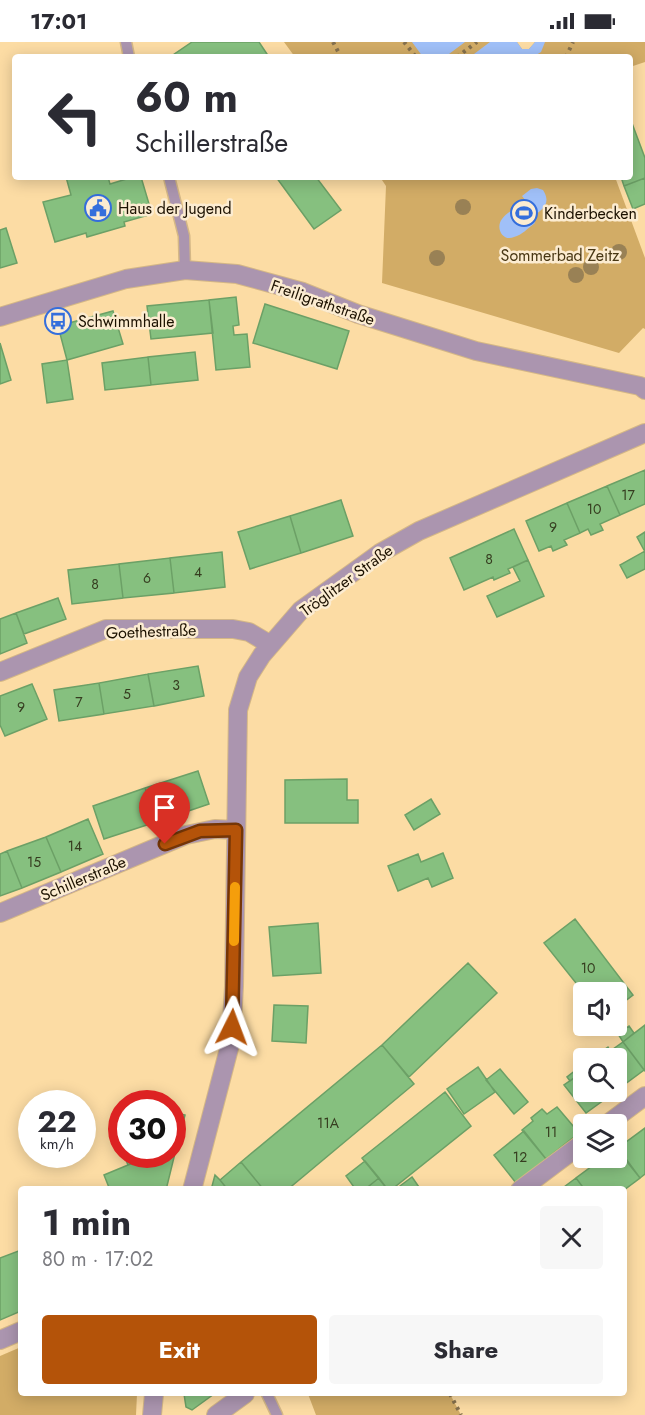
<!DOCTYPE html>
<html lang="en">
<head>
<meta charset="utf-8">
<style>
  body { margin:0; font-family:Jost,sans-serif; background:#f7f7f7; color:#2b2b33; height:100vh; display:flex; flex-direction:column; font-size:22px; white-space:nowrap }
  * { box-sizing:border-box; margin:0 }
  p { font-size:20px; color:#7c7c81 }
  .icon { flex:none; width:33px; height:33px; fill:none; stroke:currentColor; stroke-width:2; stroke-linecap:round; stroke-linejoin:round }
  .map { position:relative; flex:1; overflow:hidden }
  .side { position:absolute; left:18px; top:1144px; width:609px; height:210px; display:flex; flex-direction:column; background:#fff; border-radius:6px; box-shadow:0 3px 15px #0003 }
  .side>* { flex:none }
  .guide { position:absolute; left:12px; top:12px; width:621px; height:126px; border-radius:6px; box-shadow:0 3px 15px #0003; background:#fff; color:#2b2b33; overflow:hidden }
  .fabs { position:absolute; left:573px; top:940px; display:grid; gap:12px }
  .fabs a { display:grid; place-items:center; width:54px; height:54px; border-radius:6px; background:#fff; box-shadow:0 3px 15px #0003; font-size:30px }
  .speed { position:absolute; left:18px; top:1048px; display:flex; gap:12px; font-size:30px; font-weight:700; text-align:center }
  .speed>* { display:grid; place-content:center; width:78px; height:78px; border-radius:50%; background:#fff; box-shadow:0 3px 15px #0003; line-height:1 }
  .speed small { font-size:15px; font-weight:400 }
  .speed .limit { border:9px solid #d22; background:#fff; color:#111 }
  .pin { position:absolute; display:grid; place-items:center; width:51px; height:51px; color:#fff; margin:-62px -26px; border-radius:50% 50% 50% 0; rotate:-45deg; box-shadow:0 0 6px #0007 }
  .pin .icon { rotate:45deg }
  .me { position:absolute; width:66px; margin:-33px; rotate:3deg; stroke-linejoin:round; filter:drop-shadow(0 0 4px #0008) }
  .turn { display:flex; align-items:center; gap:21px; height:126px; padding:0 24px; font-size:27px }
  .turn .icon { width:78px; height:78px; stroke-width:2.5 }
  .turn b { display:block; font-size:42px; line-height:51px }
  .round { display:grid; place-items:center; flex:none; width:63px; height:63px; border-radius:6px; background:#f7f7f7 }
  .headline { display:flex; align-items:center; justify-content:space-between; height:102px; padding:0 24px }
  h1 { font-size:36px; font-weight:700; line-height:45px }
  .cta { display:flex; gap:12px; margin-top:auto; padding:12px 24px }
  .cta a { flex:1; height:69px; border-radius:6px; background:#b45309; color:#fff; font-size:24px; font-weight:700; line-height:69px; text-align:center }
  .cta a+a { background:#f7f7f7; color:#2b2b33 }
  .status { display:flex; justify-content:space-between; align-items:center; height:42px; padding:0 30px; background:#fff; direction:ltr }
  .status svg { height:16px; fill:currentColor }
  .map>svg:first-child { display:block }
</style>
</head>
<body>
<div class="status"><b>17:01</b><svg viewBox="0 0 49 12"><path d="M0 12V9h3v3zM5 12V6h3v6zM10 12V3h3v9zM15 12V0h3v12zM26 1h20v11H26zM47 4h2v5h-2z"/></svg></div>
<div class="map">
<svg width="645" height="1373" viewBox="0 0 645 1373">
  <rect width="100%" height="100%" fill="#fcdca4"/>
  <path fill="#d2ac66" d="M284,0H517L522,7H529L535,0H645V20L630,25V15H295Z
    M380,135H615L645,216V287L643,286L619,311L382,241L386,144Z
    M21,1305V1352H137L136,1373H0V1314Z
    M308,1352H450L461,1373H316Z"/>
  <path fill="#a0c0f8" d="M412,0H465L445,15H423Z
    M490,0H517L522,7H529L535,0H545L541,10L533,15H470Z
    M537,146L543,148C552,162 542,168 531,176L535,181C528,186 522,193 514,195C503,200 495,186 502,177C507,170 518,165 526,159L522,154L531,147Z"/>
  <path fill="#86c07f" stroke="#6ca066" stroke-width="1.5" d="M192,0H259L269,15H170Z
    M630,76L645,116V136L624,144L621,135H630Z
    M66,135H108L110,142L133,135H141L152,172L124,180L125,184L87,195L86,191L55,200L43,160L71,153Z
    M276,135H316L341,168L314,187Z
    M645,136V162L633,167L624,144Z
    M6,186L17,221L0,226V188Z
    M236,255L239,283L233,284L234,293L247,292L250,325L216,328L209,258Z
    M209,258L213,291L151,297L147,264Z
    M265,262L349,289L337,327L253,301Z
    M113,269L123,302L67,318L58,284Z
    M0,301L11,338L0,342Z
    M195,310L198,338L151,343L148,315Z
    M148,315L151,343L105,348L102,321Z
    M67,318L73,357L47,361L42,322Z
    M645,428V462L620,473L607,444Z
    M607,444L620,473L600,482L603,488L591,493L588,487L580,491L567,461Z
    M341,458L353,494L301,511L290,474Z
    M567,461L580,491L564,498L567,503L553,509L551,504L539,509L526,479Z
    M290,474L301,511L250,527L238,490Z
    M514,487L528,518L508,527L510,531L494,538L493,535L464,548L450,516Z
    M645,490V508H644L637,495Z
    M645,509V527L627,536L620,523Z
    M222,510L225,545L174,551L170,516Z
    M170,516L174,551L123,556L119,522Z
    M528,518L544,554L497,575L487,554L520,539L513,525Z
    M119,522L123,556L72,562L68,528Z
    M58,556L66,577L24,592L16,571Z
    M16,571L27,601L0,612V577Z
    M198,624L204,654L154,664L148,632Z
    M148,632L154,664L104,672L99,641Z
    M99,641L104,672L59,679L54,648Z
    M32,642L47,677L5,694L0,683V654Z
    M198,729L209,762L156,780L145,746Z
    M347,737V758H358V781H285V738Z
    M145,746L156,780L104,797L93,764Z
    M431,757L440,772L414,788L405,773Z
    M88,777L103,812L61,830L46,795Z
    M46,795L61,830L22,846L7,809Z
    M7,809L22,846L0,854V812Z
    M443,811L453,836L432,845L428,836L398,849L388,824L418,812L421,820Z
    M575,877L633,953L616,966V951H584L544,901Z
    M318,881L321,931L273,934L269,885Z
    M468,921L497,951L409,1035L382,1003Z
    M274,963L308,964L306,1001L272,999Z
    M645,983V1029L623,1000Z
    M629,984L634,991L623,1000L618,992Z
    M623,1000L644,1028L617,1048L616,1017H599Z
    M382,1003L414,1042L287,1148H264L241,1120Z
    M608,1005L610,1009L597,1017L595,1014Z
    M581,1024L584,1029L570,1039L567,1035Z
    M478,1025L495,1050L464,1072L447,1047Z
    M500,1027L528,1060L514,1072L486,1038Z
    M584,1029V1050H615L586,1071L564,1043Z
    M445,1050L471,1084L391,1148H388L362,1116Z
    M557,1065L579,1091L546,1117L522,1088L533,1079L531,1076L542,1067L547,1072Z
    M172,1070L185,1073L177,1103L172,1105Z
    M645,1086V1132L640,1136L618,1106Z
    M524,1089L546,1117L516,1141L494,1113Z
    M177,1103L166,1148H110L104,1133L152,1113H172V1105Z
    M616,1106L640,1136L624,1148H585L576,1136L603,1116H616Z
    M124,1113H152L128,1123Z
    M365,1119L379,1136L364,1148H356L346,1134Z
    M241,1120L264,1148H228L220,1138Z
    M215,1133L220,1138L228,1148H211Z
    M412,1135L421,1148H397L396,1147Z
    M379,1136L388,1148H364Z
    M576,1136L585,1148H560Z
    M21,1208V1269L0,1278V1216Z
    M184,1352H214L192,1368L186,1365Z"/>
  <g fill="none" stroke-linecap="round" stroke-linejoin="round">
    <defs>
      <path id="service" d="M126,0L129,15
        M169,135L184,194L185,228
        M267,1352L277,1373"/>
      <path id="minor" d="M0,630L106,587H233L249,590L271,603
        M0,871L186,793L215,787L236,788
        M606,1083L645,1054
        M192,1148L231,999L234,944L238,668L248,635L262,613L301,568L380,511L419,489L645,391
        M520,1148L584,1100
        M0,1298L21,1289
        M152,1373L154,1352
        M216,1373L245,1352"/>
      <path id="tertiary" d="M0,275L126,237L185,228L237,232L303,250L358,272L476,309L640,344L645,348"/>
    </defs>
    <use href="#service" stroke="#d4b786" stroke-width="13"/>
    <use href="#minor" stroke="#d4b786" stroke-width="20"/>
    <use href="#tertiary" stroke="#d4b786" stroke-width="20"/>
    <path stroke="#85704d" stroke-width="4" stroke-dasharray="3 4.5" stroke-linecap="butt" d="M333,0L341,15
      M404,0L416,15
      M457,15L477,0
      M566,15L573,0
      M450,1352L461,1373"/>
    <use href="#service" stroke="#ab95af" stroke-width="10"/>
    <use href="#minor" stroke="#ab95af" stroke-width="18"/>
    <use href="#tertiary" stroke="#ab95af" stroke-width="18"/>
  </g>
  <g fill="#998155">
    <circle cx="463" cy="165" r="8"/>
    <circle cx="619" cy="210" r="8"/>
    <circle cx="437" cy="216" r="8"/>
    <circle cx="591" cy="225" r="8"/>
    <circle cx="576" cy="233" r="8"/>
  </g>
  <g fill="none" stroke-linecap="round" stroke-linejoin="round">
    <defs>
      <path id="route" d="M165,802L200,789L236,788L232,985"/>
    </defs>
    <use href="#route" stroke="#753606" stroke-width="15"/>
    <use href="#route" stroke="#b45309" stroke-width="10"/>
    <path stroke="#f59e0b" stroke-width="10" d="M234,899L235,845"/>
  </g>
  <defs>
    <symbol id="civic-ring" viewBox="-11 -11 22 22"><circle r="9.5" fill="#fcecd1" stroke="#346edc" stroke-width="1.5"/><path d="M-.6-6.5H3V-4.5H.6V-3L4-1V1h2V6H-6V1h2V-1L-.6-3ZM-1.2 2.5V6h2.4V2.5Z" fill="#346edc"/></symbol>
    <symbol id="stadium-ring" viewBox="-11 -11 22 22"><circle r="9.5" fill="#fcecd1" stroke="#346edc" stroke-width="1.5"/><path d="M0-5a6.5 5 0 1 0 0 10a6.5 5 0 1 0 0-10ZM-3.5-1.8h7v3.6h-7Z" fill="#346edc"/></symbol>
    <symbol id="bus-ring" viewBox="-11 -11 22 22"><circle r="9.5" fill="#fcecd1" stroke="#346edc" stroke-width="1.5"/><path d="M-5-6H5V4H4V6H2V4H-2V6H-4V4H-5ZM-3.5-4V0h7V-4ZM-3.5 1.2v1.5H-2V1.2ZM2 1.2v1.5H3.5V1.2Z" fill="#346edc"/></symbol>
  </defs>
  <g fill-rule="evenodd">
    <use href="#civic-ring" x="83" y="151" width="30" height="30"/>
    <use href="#stadium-ring" x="509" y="156" width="30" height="30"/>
    <use href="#bus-ring" x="43" y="264" width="30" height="30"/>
  </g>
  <g text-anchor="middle" stroke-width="5" stroke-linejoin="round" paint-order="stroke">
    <g font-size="14" fill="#363d20">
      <text x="628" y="458">17</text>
      <text x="594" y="472">10</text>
      <text x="553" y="490">9</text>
      <text x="489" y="522">8</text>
      <text x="198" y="535">4</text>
      <text x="147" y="541">6</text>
      <text x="95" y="547">8</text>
      <text x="176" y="648">3</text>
      <text x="127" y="657">5</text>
      <text x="79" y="665">7</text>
      <text x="21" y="670">9</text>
      <text x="75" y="809">14</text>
      <text x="34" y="825">15</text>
      <text x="588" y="931">10</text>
      <text x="328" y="1086">11A</text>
      <text x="551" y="1095">11</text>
      <text x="520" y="1120">12</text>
    </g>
    <g font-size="16" fill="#1c1100" stroke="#fcecd1" text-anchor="start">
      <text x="118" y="172">Haus der Jugend</text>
      <text x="544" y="177">Kinderbecken</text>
      <text x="78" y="285">Schwimmhalle</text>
    </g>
    <g font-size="16" fill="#483714" stroke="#fcecd1">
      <text x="560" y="219">Sommerbad Zeitz</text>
    </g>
    <g font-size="16" fill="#1c1100" stroke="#fcecd1">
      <text transform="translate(323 260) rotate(19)" y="6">Freiligrathstraße</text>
      <text transform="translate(346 538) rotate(-36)" y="6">Tröglitzer Straße</text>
      <text transform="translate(151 589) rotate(-2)" y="6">Goethestraße</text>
      <text transform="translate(83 836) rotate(-23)" y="6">Schillerstraße</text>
    </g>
  </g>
</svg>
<div class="fabs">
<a><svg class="icon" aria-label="sound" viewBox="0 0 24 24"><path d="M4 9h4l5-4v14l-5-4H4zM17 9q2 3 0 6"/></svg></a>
<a><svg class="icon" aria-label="search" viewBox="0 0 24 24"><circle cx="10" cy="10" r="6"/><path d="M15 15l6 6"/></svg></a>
<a><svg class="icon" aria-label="layers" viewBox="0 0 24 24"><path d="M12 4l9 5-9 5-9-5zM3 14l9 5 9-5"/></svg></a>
</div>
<div class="speed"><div>22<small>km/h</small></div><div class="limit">30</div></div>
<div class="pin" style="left:165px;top:802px;background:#d93025"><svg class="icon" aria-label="arrive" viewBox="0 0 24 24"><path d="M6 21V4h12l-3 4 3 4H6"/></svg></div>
<svg class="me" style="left:232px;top:985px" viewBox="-20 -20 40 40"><path d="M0-17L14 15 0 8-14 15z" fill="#b45309" stroke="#fff" stroke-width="4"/></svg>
<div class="guide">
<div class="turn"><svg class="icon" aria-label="left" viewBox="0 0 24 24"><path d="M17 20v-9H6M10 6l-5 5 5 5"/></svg><div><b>60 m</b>Schillerstraße</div></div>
</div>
<section class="side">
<div class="headline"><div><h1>1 min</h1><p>80 m · 17:02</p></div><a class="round"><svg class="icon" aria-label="close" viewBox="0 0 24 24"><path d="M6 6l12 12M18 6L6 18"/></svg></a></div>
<div class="cta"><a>Exit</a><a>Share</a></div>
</section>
</div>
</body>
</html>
